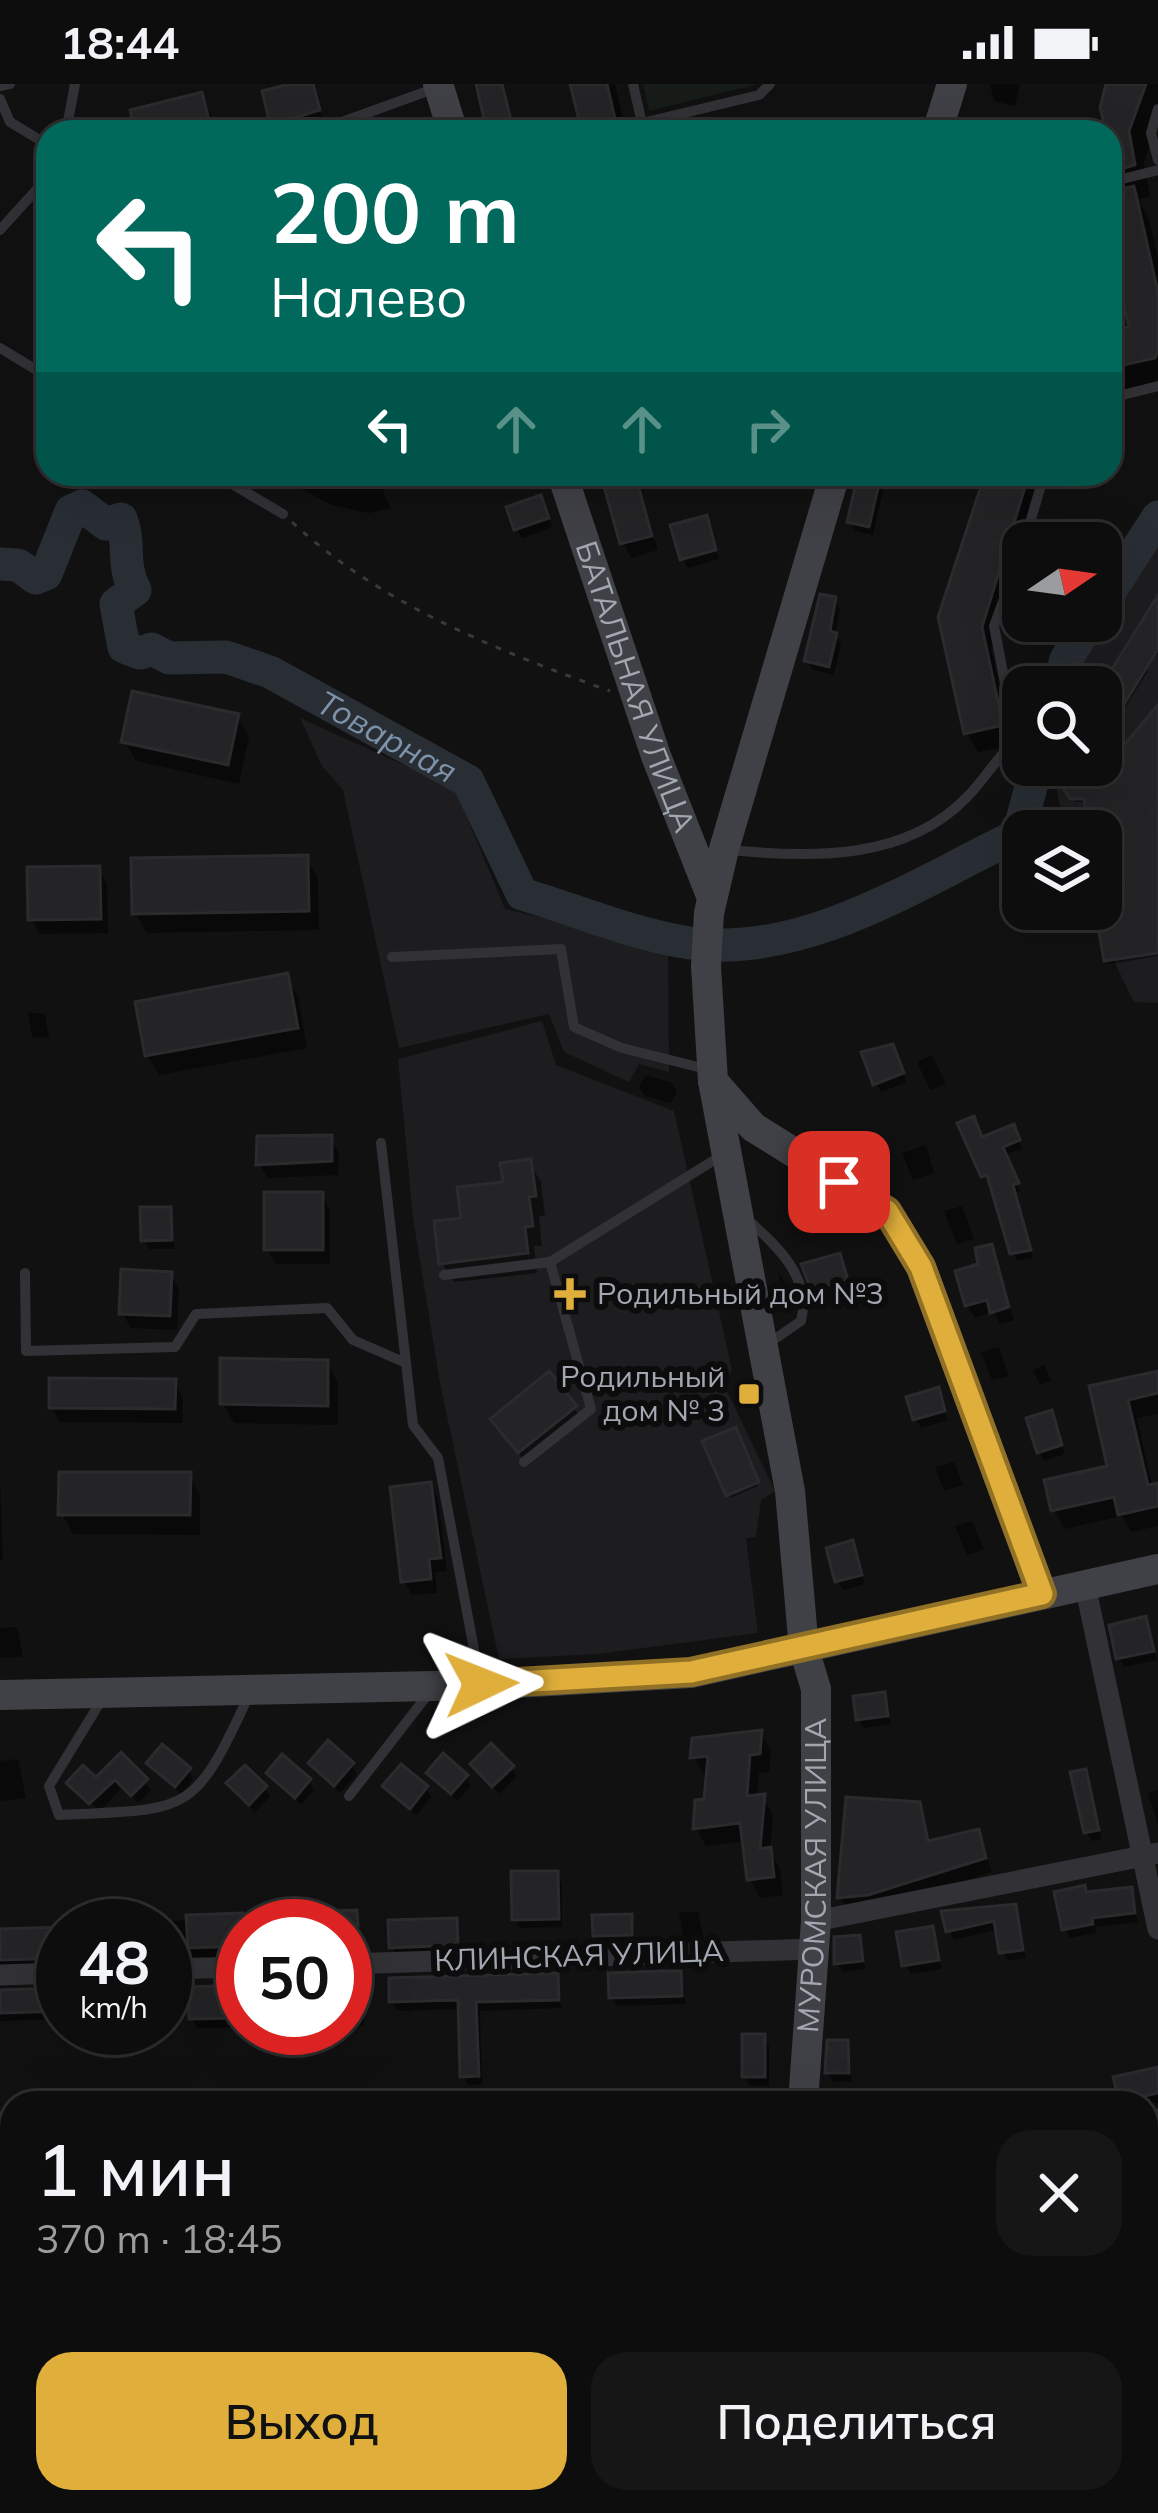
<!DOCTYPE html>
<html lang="ru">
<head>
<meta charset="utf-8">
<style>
  body { margin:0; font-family:Mulish,sans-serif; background:#161617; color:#f1f3f6; height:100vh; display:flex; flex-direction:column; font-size:45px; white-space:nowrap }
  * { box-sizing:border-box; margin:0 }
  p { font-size:39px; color:#9a9c9e }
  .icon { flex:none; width:66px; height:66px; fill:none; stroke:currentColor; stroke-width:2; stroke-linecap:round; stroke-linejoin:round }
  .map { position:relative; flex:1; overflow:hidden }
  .side { position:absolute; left:0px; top:2007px; width:1158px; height:423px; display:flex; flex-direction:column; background:#0d0d0e; border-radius:36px 36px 0 0; box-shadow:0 12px 48px #0002,0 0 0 3px #2d2d2e }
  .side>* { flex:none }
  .top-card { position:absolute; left:36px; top:36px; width:1086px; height:366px; border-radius:36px; box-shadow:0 12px 48px #0002,0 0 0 3px #2d2d2e; background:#00695c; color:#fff; overflow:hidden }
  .needle { width:78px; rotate:77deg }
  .controls { position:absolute; left:1002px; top:438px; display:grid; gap:24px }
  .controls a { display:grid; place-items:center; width:120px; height:120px; border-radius:24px; background:#0d0d0e; box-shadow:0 12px 48px #0002,0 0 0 3px #2d2d2e; font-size:60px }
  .speed { position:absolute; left:36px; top:1815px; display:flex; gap:24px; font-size:60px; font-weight:700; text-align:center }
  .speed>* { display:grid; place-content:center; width:156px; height:156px; border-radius:50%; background:#0d0d0e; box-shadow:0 12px 48px #0002,0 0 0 3px #2d2d2e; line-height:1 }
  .speed small { font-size:30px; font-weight:400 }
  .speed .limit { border:18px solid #d22; background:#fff; color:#111 }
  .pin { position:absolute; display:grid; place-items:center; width:102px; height:102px; color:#fff; margin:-51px; border-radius:24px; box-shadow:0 6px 18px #0006 }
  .me { position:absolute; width:132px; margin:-66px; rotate:88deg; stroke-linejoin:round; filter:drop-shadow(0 0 9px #0008) }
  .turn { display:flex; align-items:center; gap:42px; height:252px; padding:0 36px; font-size:54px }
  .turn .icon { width:156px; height:156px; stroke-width:2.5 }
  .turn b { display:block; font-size:84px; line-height:102px }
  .lanes { display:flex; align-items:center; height:114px; padding:0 36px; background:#0003; justify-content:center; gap:60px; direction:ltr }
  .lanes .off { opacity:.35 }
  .round { display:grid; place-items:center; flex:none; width:126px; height:126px; border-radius:36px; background:#161617 }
  .overview { display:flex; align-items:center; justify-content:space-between; height:204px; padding:0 36px }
  h1 { font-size:72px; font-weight:600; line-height:90px }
  .cta { display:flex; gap:24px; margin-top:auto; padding:24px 36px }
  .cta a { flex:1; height:138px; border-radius:36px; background:#dfae3b; color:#111; font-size:48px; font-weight:600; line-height:138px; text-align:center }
  .cta a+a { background:#161617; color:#f1f3f6 }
  .status { display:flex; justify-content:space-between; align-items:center; height:84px; padding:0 60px; background:#0d0d0e; direction:ltr }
  .status svg { height:33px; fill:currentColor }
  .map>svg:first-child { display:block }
</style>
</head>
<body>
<div class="status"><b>18:44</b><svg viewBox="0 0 49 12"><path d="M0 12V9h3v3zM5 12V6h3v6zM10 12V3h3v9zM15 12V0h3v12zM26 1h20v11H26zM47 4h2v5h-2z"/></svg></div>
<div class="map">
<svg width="1158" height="2429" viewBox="0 0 1158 2429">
  <rect width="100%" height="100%" fill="#111112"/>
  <path fill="#1d1d1f" d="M1158,418V919L1134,918L1088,825H1101V747H1065L1052,681H1101V603H1063Z
    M300,634L455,704L505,825L668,864L669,988L639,980L629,998L564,968L549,930L399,964L343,706L322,682Z
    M542,937L556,981L674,1027L732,1286L724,1301L775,1407L761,1416L756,1453L746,1454L758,1549L597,1570L499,1575L440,1299L413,1134L398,975Z"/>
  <path fill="#171c18" d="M643,0H758L649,27Z"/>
  <path fill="#0007" d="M302,0H311L324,39L275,48Z
    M573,0H615L626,48H585Z
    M990,0H1020L1015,22L994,17Z
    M1109,0H1158V35L1144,79L1150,112L1138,116L1149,135L1158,174V306L1110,317V250L1133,245L1110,145Z
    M201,11L219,48H138Z
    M762,34L770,48H696Z
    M854,39L888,47V48H852Z
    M275,390H377L390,424L369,429L331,421Z
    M864,390H887L873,451L856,447L850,438Z
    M988,390L1089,393L1040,407L991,565L1012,661L978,668L967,649Z
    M634,394L658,466L631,474L623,459Z
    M545,423L552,443L522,454L517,445Z
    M706,435L719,475L688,484L683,475Z
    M835,516L840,525L835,551L841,560L834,591L813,586L807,577Z
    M1158,522V570L1144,577L1148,587L1108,651L1101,647V609Z
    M1158,626V872L1109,880L1101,825V747H1091L1088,718H1075L1064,700L1089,706Z
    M237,633L249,653L239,700L136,677L125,657Z
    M306,774L318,794L319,846L147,849L135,829Z
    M99,785L107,800L108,849L40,850L31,835Z
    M286,893L298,913L307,964L159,991L147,971Z
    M28,928L45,930L49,954L32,953Z
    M932,971L946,1000L930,1006L917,978Z
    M897,973L907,998L881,1008L876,1000Z
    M646,991L672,999L677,1007L671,1019L645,1012L639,1003Z
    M961,1041L982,1056L1017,1051L1022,1065L1005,1071L1020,1107L1015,1109L1033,1174L1017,1177L1013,1169L992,1098L984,1092Z
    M330,1054L339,1069L338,1091L268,1094L259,1080Z
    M926,1061L934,1089L913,1096L902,1069Z
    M529,1078L541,1098L545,1132H539L542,1162H534L537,1189L454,1198L442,1179L464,1137Z
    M321,1111L330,1126V1180H276L267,1165Z
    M962,1122L974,1155L957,1160L944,1127Z
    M169,1126L175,1165H149L144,1156Z
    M990,1164L1014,1236L1000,1240L994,1228L975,1234L967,1221Z
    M841,1175L848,1199L816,1208L805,1182Z
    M778,1190L782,1193L792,1216L784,1214Z
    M170,1191L179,1205L177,1246L131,1244L122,1229Z
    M999,1263L1009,1292L992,1296L981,1268Z
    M327,1279L338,1299V1341L234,1339L223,1319Z
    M1044,1281L1051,1297L1040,1301L1033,1286Z
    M1158,1290V1330L1137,1334L1152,1403L1158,1402V1442L1131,1448L1122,1432L1065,1445L1054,1426L1110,1384L1092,1304Z
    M174,1298L183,1313L182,1339L60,1338L52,1323Z
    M937,1307L948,1336L921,1344L916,1335Z
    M574,1323L582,1338L528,1382L494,1336Z
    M1050,1330L1065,1370L1044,1377L1039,1368Z
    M734,1346L758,1402L730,1414L706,1358Z
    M954,1378L963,1401L944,1407L935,1383Z
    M189,1391L200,1411V1451L73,1450L62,1430Z
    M0,1393L3,1476H0Z
    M430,1401L438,1415L447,1487L435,1488L437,1509L412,1511L404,1497Z
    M972,1437L984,1465L967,1471L955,1442Z
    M851,1460L865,1500L843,1506L838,1497Z
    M1145,1536L1157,1576L1124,1583L1119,1574Z
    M17,1543L23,1573L0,1574V1544Z
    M883,1612L891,1640L864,1644L858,1635Z
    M761,1649L771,1667L769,1688L759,1689L757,1714L763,1713L773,1731L770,1768L780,1785L783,1811L760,1814L750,1795L745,1757L706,1762L696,1744L707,1718L709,1691H704L694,1673Z
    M121,1672L151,1706L138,1719L122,1703L100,1727L70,1699L96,1697Z
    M18,1675L26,1714L0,1717V1677Z
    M311,1679L352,1681L357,1690L340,1709Z
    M149,1680L188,1686L193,1695L181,1711Z
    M473,1680L511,1683L517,1692L499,1710Z
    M1084,1688L1102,1755L1092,1757L1086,1748Z
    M270,1689L309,1697L314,1706L301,1721Z
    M430,1689L466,1693L471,1702L457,1717Z
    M230,1700L265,1704L270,1713L255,1728Z
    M386,1702L426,1704L431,1713L416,1732Z
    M1158,1706V1740L1148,1709Z
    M918,1721L931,1759L978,1748L992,1788L877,1825L848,1827L840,1813Z
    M556,1790L562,1799V1843L520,1844L515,1835Z
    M1130,1806L1138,1838L1095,1843L1096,1849L1070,1854L1065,1845L1087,1811Z
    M1015,1823L1026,1874L1007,1877L998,1845L954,1856L949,1846Z
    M679,1828H698L705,1862L685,1863Z
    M356,1829L362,1864H345V1842H292Z
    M251,1832L256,1842H243V1872L165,1876V1842H89Z
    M630,1833L636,1859L601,1861L596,1851Z
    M455,1837L461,1870L397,1872L392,1863Z
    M63,1844V1882H0V1848Z
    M932,1845L942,1885L911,1890L905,1881Z
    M858,1854L866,1885L843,1888L837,1879Z
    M680,1890L686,1920L618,1922L612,1913Z
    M556,1892L562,1924L480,1927L482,2000L469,2001L463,1992L461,1925L398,1927L392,1918Z
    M345,1897H358L363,1907L364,1941H345Z
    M243,1904V1943L197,1944L192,1934Z
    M0,1905L61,1907L63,1935L0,1937Z
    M764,1953L769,1962V2002H750L745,1993Z
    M846,1959L852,1997L833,1998L828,1989Z
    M1158,1989V2019H1123L1122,2017Z
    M1158,2069V2099L1146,2101V2071Z
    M1146,2266L1155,2275L1158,2294L1146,2296Z
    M12,2294V2326L4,2327L0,2295Z
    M1158,2333V2369L1149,2371L1146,2336Z
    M0,2382L12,2383V2418L22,2420L0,2418Z
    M708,2418H736L735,2429H711Z
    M916,2418H947L948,2421L922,2427Z"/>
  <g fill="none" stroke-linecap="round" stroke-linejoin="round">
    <g stroke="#282e34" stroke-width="33">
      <path id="s1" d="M0,480L18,481L36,494L46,490L71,427L82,422L106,440L121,435C131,460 121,481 135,506L116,520L124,563L140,569L152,565L169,574L226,573L270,588L468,697L522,810C576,826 634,851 690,859C805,875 919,798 1018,751L1037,681"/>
      <path d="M1101,521L1158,433"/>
      <path d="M1059,603L1066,575L1091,537"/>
    </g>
  </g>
  <path fill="#242426" stroke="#2b2b2e" stroke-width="3" d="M289,0H313L320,26L290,35L287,48H272L262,7Z
    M476,0H502L514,48H487Z
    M570,0H607L618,48H582Z
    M1106,0H1146L1129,47L1135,81L1110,88V48H1089L1103,36L1100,23Z
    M202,8L212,48H135L130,26Z
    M1134,102L1158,208V266L1155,274L1110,284V247L1129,243L1110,159V108Z
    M635,390L652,452L620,460L603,399Z
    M985,390H1029L982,543L1003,641L964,650L938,533Z
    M856,399L878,404L869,443L847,438Z
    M541,411L549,434L514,446L506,423Z
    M707,431L716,466L680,476L670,441Z
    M820,510L836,513L830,547L837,549L829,583L804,577Z
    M1158,511V565L1101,658V603Z
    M132,607L239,630L228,681L121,658Z
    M1158,621V869L1104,877L1095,825H1101V747H1088L1084,715H1070L1060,699L1069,687L1089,702Z
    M308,771L309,827L132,830L131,774Z
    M100,782L101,835L28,836L27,783Z
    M288,889L298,944L145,972L135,918Z
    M893,960L904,989L873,1001L861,968Z
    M974,1032L982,1053L1014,1040L1020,1056L1003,1063L1019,1099L1013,1101L1031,1166L1010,1170L987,1091L981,1093L957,1039Z
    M332,1051V1077L256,1081L257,1052Z
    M531,1075L536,1112L529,1113L533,1142L525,1143L528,1169L439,1180L434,1137L461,1134L457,1103L503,1098L500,1079Z
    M264,1108H323V1166H264Z
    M140,1123H171L172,1156L141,1157Z
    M992,1160L1009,1223L990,1229L987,1216L965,1222L955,1187L978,1180L975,1164Z
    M840,1169L848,1196L811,1206L801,1180Z
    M121,1185L172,1188L170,1232L119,1230Z
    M220,1274L328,1276V1322L220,1320Z
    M549,1287L577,1322L518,1369L490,1335Z
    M1158,1287V1309L1128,1316L1148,1401L1158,1399V1422L1118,1431L1114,1413L1051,1427L1044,1396L1107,1382L1089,1302Z
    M49,1294L176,1295L175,1325L49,1324Z
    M939,1303L945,1327L913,1336L906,1313Z
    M1052,1326L1062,1361L1037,1369L1026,1334Z
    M736,1343L759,1398L726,1412L702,1357Z
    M59,1388H191L190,1431H58Z
    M431,1398L441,1474L429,1475L431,1495L401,1498L390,1403Z
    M853,1456L862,1491L835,1498L826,1464Z
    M1146,1532L1154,1567L1116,1575L1109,1541Z
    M885,1608L888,1632L856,1636L853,1612Z
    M762,1646L760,1670L750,1671L747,1712L765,1710L760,1765L771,1763L774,1793L747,1796L740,1739L693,1745L695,1716L704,1715L708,1672L690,1674L692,1654Z
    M328,1656L354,1679L334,1702L308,1679Z
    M491,1659L514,1682L492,1703L470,1680Z
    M162,1660L191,1684L175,1703L146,1679Z
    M121,1668L148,1695L131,1712L115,1696L89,1720L66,1699L83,1681L96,1693Z
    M443,1669L468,1691L451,1710L426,1689Z
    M282,1670L311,1695L295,1714L266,1689Z
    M401,1680L428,1702L410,1725L382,1702Z
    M245,1681L267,1702L249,1721L226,1699Z
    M1086,1685L1099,1746L1084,1749L1070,1688Z
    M846,1713L920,1718L928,1757L979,1745L986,1774L868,1811L837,1814Z
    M511,1787H558L559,1835L512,1836Z
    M1085,1801L1086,1808L1132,1803L1135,1829L1092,1834L1093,1840L1062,1846L1054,1808Z
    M1016,1820L1023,1866L999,1869L994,1837L946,1848L941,1827Z
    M357,1826L358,1842H275V1829Z
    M243,1829V1862L188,1864L186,1831Z
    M632,1830V1851L593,1852L592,1831Z
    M457,1834L458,1861L389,1864L388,1836Z
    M933,1842L939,1876L902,1882L896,1848Z
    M63,1843L62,1874L0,1876V1845Z
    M860,1851L863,1877L834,1880V1853Z
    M664,1887H681L682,1912L609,1914L608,1889Z
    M558,1889L559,1916L476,1918L479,1992L460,1993L458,1916L389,1918V1894Z
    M243,1901V1934L189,1935L188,1903Z
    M63,1904V1927L0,1929V1906Z
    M742,1950H765V1993H742Z
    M827,1956H848L849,1989H825Z
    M1158,1983V2009L1119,2018L1113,1993Z"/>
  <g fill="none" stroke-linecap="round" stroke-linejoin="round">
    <path stroke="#38393d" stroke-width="3" stroke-dasharray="6 9" stroke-linecap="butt" d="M292,438C380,520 498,567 610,607"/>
    <path stroke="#323236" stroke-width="10" d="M633,0L642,39L759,11L770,0
      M0,2L10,0
      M0,15L10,38L48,61
      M1158,25L1151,49L1158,76
      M295,43L342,38L436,4
      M66,48L75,0
      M1110,98L1158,86
      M0,146L48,93
      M0,264L48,293
      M1110,314L1158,302
      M215,390L283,430
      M1024,459L1042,398L1065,390
      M729,766C811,774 906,777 967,713C985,695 997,673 1016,656L994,542L1023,463
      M392,873L561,865L574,943L622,964L710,986
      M381,1059L413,1341L438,1374L480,1597
      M748,1136C778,1163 812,1194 801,1237L769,1259
      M25,1189L26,1267L175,1263L196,1230L327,1224L353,1256L406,1279
      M444,1191L550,1178L724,1070
      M524,1378L591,1325L550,1178
      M104,1612L49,1702L59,1731C189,1725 193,1733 249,1611
      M349,1712L429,1609"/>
    <path stroke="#323236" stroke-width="21" d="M1085,1501L1158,1845
      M816,1837L1158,1769
      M345,1880L814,1865
      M165,1885L243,1883
      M0,1891L63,1889
      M1146,2038L1158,2035
      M1146,2315L1158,2313
      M0,2354L12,2353"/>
    <g stroke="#404146" stroke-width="30">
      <path d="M438,0L453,48"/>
      <path d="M937,48L952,0"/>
      <path id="s2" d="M562,390L656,672L712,814"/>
      <path d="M713,997L753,1043L887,1127L921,1183L1042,1510"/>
      <path d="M0,1611L481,1601L691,1589L1158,1485"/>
      <path id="s3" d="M803,2019L816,1837V1605L804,1565L790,1407L713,997L706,882L709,829L724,765L835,390"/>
      <path d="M776,2429V2418"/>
    </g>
  </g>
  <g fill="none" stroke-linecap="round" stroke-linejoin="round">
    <defs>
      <path id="route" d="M481,1600L691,1588L1042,1510L921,1183L887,1127L839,1098"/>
    </defs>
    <use href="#route" stroke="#917126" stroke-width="30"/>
    <use href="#route" stroke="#dfae3b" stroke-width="21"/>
  </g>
  <g fill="#dfae3b" stroke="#0c0c0d" stroke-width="4.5">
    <path d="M564 1192h12v12h12v12h-12v12h-12v-12h-12v-12h12z"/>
    <rect x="737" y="1298" width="24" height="24" rx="6"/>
  </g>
  <g text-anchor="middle" stroke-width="12" stroke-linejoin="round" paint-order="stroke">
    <g font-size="30" fill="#a3a7b1" stroke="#0c0c0d">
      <text dy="10" stroke="none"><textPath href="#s2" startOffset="225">БАТАЛЬНАЯ УЛИЦА</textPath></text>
      <text dy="10" stroke="none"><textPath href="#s3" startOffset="228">МУРОМСКАЯ УЛИЦА</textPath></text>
      <text transform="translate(579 1872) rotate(-2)" y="10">КЛИНСКАЯ УЛИЦА</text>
    </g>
    <g font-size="30" fill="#a3a7b1" stroke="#0c0c0d" text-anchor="start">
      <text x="597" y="1220">Родильный дом №3</text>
      <text x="725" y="1303" text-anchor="end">Родильный<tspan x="725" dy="34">дом № 3</tspan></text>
    </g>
    <g font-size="33" font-style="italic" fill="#7d93aa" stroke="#0c0c0d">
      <text dy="12" stroke="none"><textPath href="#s1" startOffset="603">Товарная</textPath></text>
    </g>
  </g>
</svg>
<div class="controls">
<a><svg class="needle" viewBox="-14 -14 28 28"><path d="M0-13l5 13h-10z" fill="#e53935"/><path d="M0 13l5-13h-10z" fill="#9a9c9e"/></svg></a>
<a><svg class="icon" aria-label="search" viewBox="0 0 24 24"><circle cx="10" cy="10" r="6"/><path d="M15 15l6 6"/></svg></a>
<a><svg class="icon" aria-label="layers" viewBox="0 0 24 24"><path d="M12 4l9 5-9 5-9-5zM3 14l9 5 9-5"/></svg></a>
</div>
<div class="speed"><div>48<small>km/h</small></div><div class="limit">50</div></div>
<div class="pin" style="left:839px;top:1098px;background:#d93025"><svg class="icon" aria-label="arrive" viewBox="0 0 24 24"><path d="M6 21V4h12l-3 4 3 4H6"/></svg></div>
<svg class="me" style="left:481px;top:1600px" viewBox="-20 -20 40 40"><path d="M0-17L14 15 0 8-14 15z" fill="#dfae3b" stroke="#fff" stroke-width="4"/></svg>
<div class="top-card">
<div class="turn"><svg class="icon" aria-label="left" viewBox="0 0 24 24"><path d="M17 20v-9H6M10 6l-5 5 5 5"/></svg><div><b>200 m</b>Налево</div></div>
<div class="lanes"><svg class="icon" aria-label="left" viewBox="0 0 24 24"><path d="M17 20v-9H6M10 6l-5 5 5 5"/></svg><svg class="icon off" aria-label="ahead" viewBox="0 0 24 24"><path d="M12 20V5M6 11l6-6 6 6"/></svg><svg class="icon off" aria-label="ahead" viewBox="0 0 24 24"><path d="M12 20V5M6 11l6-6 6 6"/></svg><svg class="icon off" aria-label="right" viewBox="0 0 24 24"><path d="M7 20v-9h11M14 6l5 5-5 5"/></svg></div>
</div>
<section class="side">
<div class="overview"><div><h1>1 мин</h1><p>370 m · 18:45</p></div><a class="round"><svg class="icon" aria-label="close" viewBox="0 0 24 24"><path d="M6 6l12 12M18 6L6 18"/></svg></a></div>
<div class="cta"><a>Выход</a><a>Поделиться</a></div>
</section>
</div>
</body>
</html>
